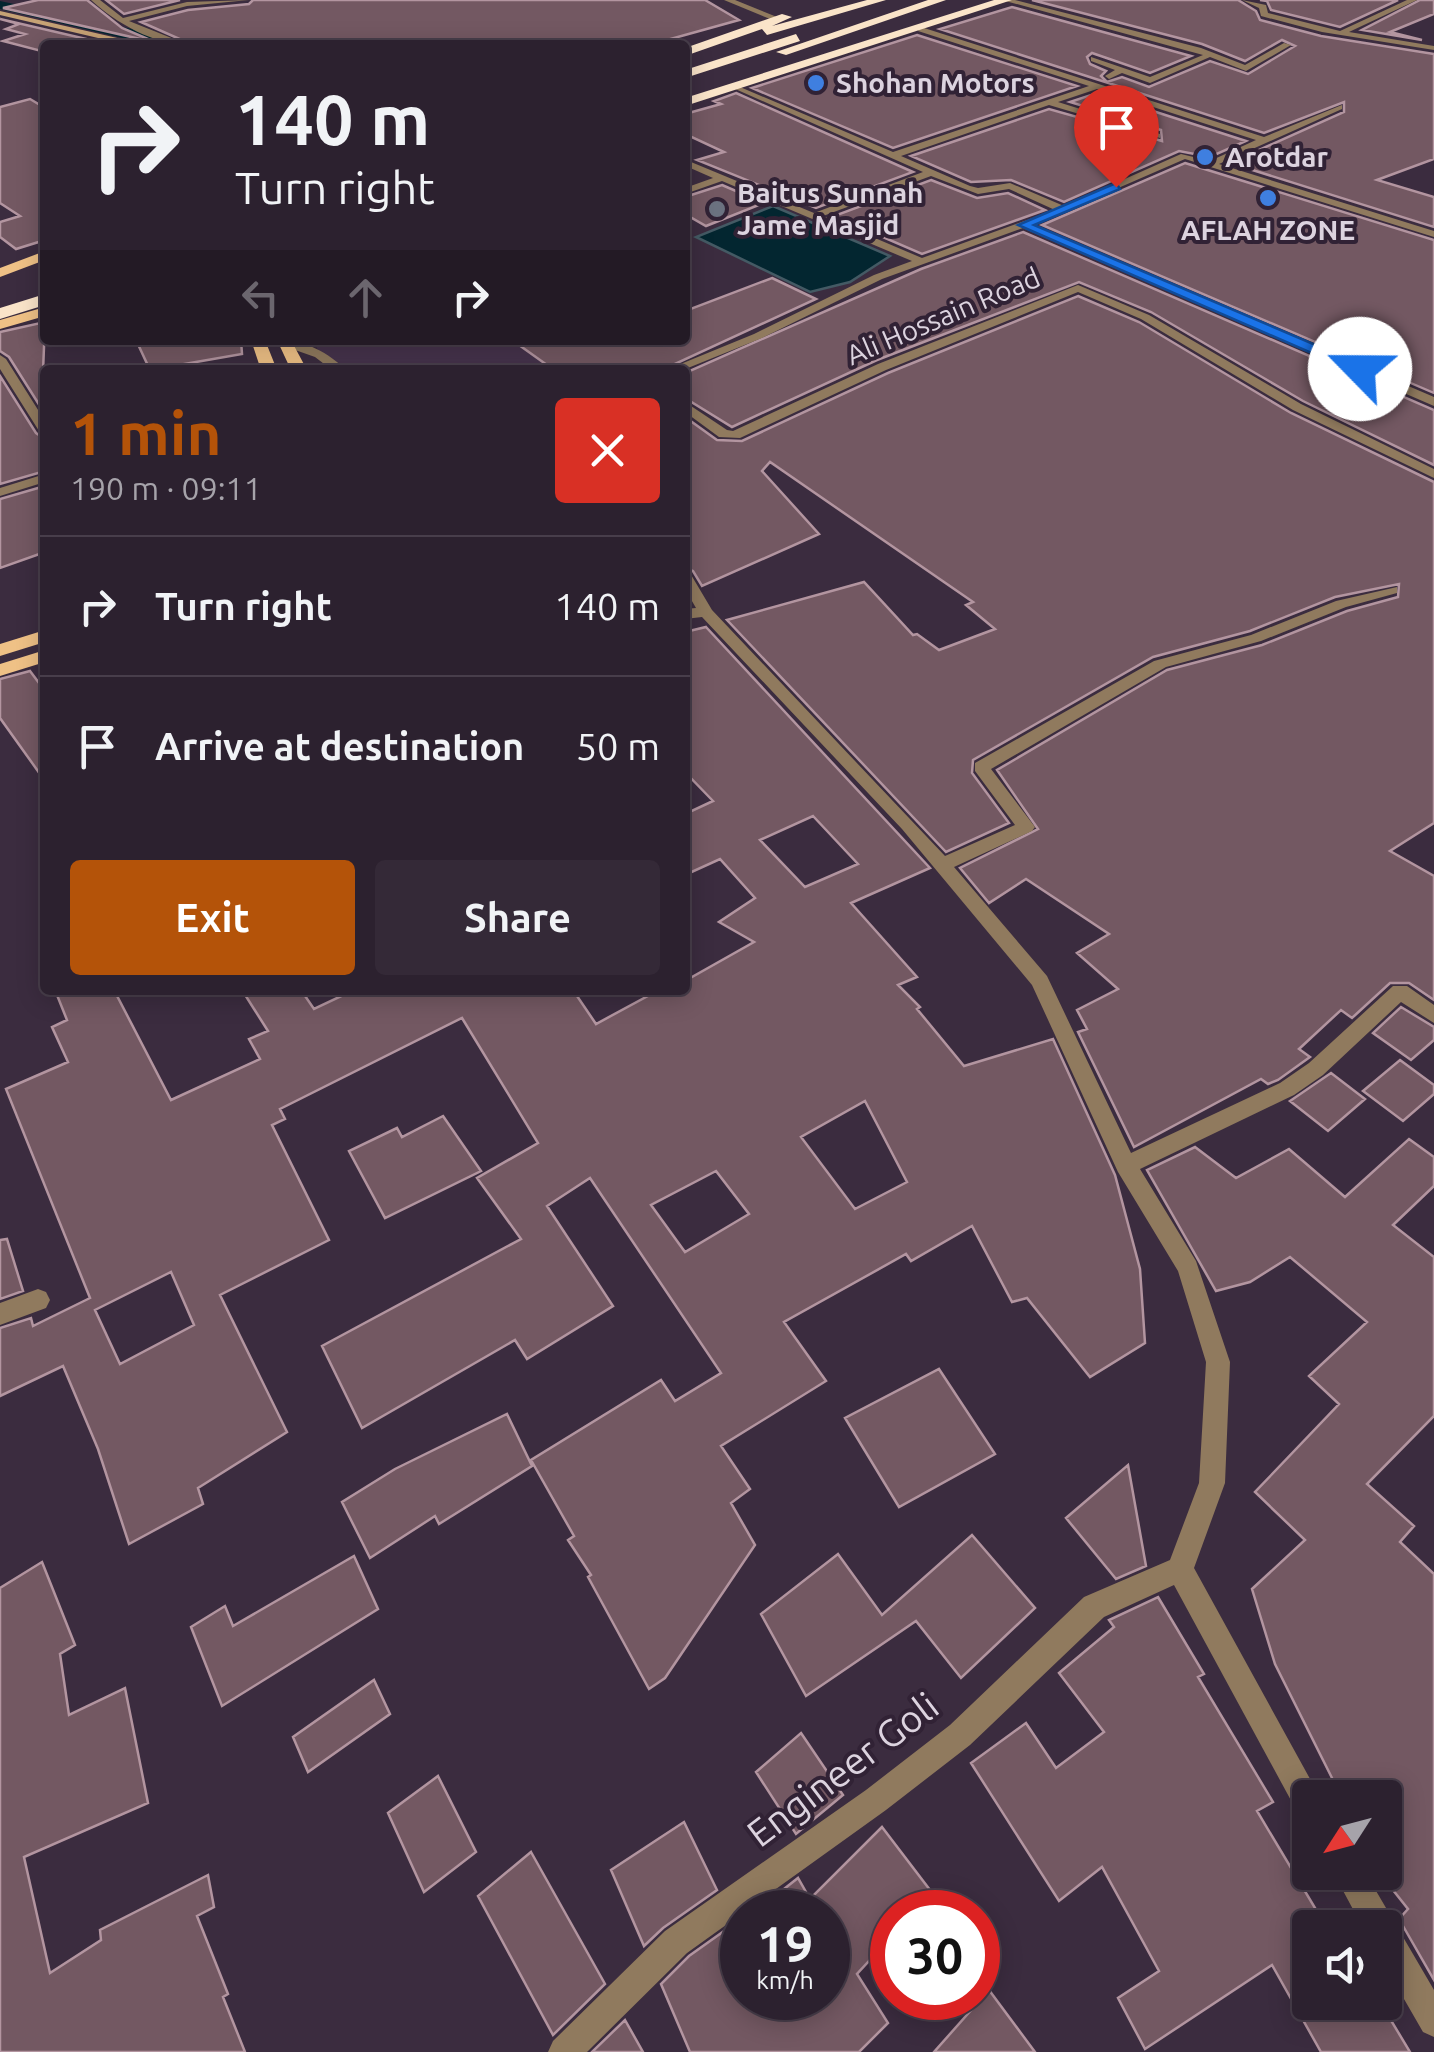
<!DOCTYPE html>
<html lang="en">
<head>
<meta charset="utf-8">
<style>
  body { margin:0; font-family:Ubuntu,sans-serif; background:#342937; color:#f1f3f6; height:100vh; display:flex; flex-direction:column; font-size:38px; white-space:nowrap }
  * { box-sizing:border-box; margin:0 }
  p { font-size:32px; color:#a6a3aa }
  .icon { flex:none; width:55px; height:55px; fill:none; stroke:currentColor; stroke-width:2; stroke-linecap:round; stroke-linejoin:round }
  .map { position:relative; flex:1; overflow:hidden }
  .drawer { position:absolute; left:40px; top:365px; width:650px; height:630px; display:flex; flex-direction:column; background:#2c212f; border-radius:10px; box-shadow:0 5px 25px #0003,0 0 0 2px #483e4b }
  .drawer>* { flex:none }
  .banner { position:absolute; left:40px; top:40px; width:650px; height:305px; border-radius:10px; box-shadow:0 5px 25px #0003,0 0 0 2px #483e4b; background:#2c212f; color:#f1f3f6; overflow:hidden }
  .needle { width:65px; rotate:234deg }
  .controls { position:absolute; left:1292px; top:1780px; display:grid; gap:20px }
  .controls a { display:grid; place-items:center; width:110px; height:110px; border-radius:10px; background:#2c212f; box-shadow:0 5px 25px #0003,0 0 0 2px #483e4b; font-size:50px }
  .speed { position:absolute; left:720px; top:1890px; display:flex; gap:20px; font-size:50px; font-weight:700; text-align:center }
  .speed>* { display:grid; place-content:center; width:130px; height:130px; border-radius:50%; background:#2c212f; box-shadow:0 5px 25px #0003,0 0 0 2px #483e4b; line-height:1 }
  .speed small { font-size:25px; font-weight:400 }
  .speed .limit { border:15px solid #d22; background:#fff; color:#111 }
  .pin { position:absolute; display:grid; place-items:center; width:85px; height:85px; color:#fff; margin:-102px -42px; border-radius:50% 50% 50% 0; rotate:-45deg; box-shadow:0 0 10px #0007 }
  .pin .icon { rotate:45deg }
  .me { position:absolute; width:110px; margin:-55px; rotate:293deg; stroke-linejoin:round; filter:drop-shadow(0 0 8px #0008) }
  .turn { display:flex; align-items:center; gap:35px; height:210px; padding:0 30px; font-size:45px }
  .turn .icon { width:130px; height:130px; stroke-width:2.5 }
  .turn b { display:block; font-size:70px; line-height:85px }
  .lanes { display:flex; align-items:center; height:95px; padding:0 30px; background:#0003; justify-content:center; gap:50px; direction:ltr }
  .lanes .off { opacity:.35 }
  .round { display:grid; place-items:center; flex:none; width:105px; height:105px; border-radius:10px; background:#342937 }
  .overview { display:flex; align-items:center; justify-content:space-between; height:170px; padding:0 30px }
  h1 { font-size:60px; font-weight:600; line-height:75px; color:#b45309 }
  .action { display:flex; gap:20px; margin-top:auto; padding:20px 30px }
  .action a { flex:1; height:115px; border-radius:10px; background:#b45309; color:#fff; font-size:40px; font-weight:600; line-height:115px; text-align:center }
  .action a+a { background:#342937; color:#f1f3f6 }
  ul { padding:0; list-style:none }
  li { display:flex; align-items:center; gap:30px; height:140px; padding:0 30px; border-top:2px solid #483e4b }
  li div { flex:1 }
  li b { display:block; font-size:38px }
  li em { font-style:normal }
  .map>svg:first-child { display:block }
</style>
</head>
<body>
<div class="map">
<svg width="1434" height="2052" viewBox="0 0 1434 2052">
  <rect width="100%" height="100%" fill="#3b2c3f"/>
  <path fill="#46334c" d="M314,340H530L573,370H325Z"/>
  <path fill="#032630" stroke="#445a64" stroke-width="2.5" d="M773,206L890,256L850,282L810,292L696,237Z"/>
  <g fill="none" stroke-linecap="round" stroke-linejoin="round">
    <path fill="#032630" fill-rule="evenodd" d="M0,1L132,29L176,45H152L0,9Z"/>
  </g>
  <path fill="#735862" stroke="#b395a0" stroke-width="2.5" fill-rule="evenodd" d="M38,0H87L122,28L162,45H146L140,39L3,8Z
    M106,0H180L124,14Z
    M253,0H705L739,20L649,45H193L141,22L188,10L249,4Z
    M1032,0H1238L1256,11L1260,20L1321,36L1434,54V159L1377,180L1434,197V227L1230,163L1344,112V102L1264,133L940,29L1012,7L1191,56L1150,73L1092,53L1087,57L1090,64L1106,71L1101,76L1107,82L1122,77L1149,87L1210,61L1248,74L1295,46L1282,40L1245,61L1202,44Z
    M1260,0H1398L1340,27L1271,10L1267,1Z
    M1420,0H1434V14L1390,32L1422,40L1362,30Z
    M0,19L112,45H45V52L3,41L25,34L6,29L19,24Z
    M917,35L1077,86L893,148L752,88Z
    M736,93L913,172L816,208L697,160L724,152L685,134V114L721,104L714,101Z
    M1097,93L1246,141L1210,157L1179,151L1064,202L1011,180L971,182L911,156L1049,109L1162,141L1161,130L1070,102Z
    M30,99L45,108V240L16,249L0,237V222L20,216L0,203V107Z
    M1185,163L1434,240V393L1042,225Z
    M931,180L977,198L1008,193L1045,210L922,254L834,216Z
    M722,185L764,203L706,226L685,214V197Z
    M1023,232L1434,410V465L1303,401L1151,312L1079,282L877,360L732,427L685,398V373L921,269Z
    M772,278L816,299L662,370H554L512,340H685V311Z
    M1078,296L1139,322L1291,413L1434,482V823L1390,851L1434,876V1000L1409,983H1390L1352,1018L1341,1010L1299,1049L1310,1057L1278,1080L1268,1084L1261,1079L1134,1147L1078,1032L1087,1029L1077,1010L1118,989L1077,953L1109,934L1026,879L989,903L960,868L1038,829L997,770L1167,670L1262,645L1347,611L1398,597L1399,584L1335,597L1250,631L1153,657L973,760L972,773L1009,823L946,852L727,620L864,582L913,635L917,634L939,650L995,629L966,605L973,602L770,462L762,471L819,534L702,586L693,571L685,568V417L717,440L742,441L888,373Z
    M45,322L43,372L45,414L9,357L0,351V332Z
    M136,340H241L242,354L150,370Z
    M0,376L36,433L45,439V471L0,484Z
    M45,486V552L0,568V499Z
    M706,627L930,868L851,903L917,977L898,985L920,1007L917,1009L964,1066L1053,1039L1115,1175L1140,1269L1145,1343L1090,1377L1027,1298L1012,1302L972,1226L911,1261L906,1254L784,1322L826,1381L721,1446L750,1489L731,1503L755,1545L665,1678L649,1689L588,1577L591,1575L568,1540L574,1536L531,1460L661,1380L675,1401L721,1373L590,1178L547,1206L613,1306L527,1359L515,1340L362,1428L322,1346L521,1239L477,1178L538,1143L462,1018L280,1109L285,1119L272,1125L329,1240L220,1295L287,1432L198,1488L203,1504L129,1544L98,1449L63,1366L0,1396V1328L31,1318L33,1326L90,1298L6,1089L68,1062L52,1027L67,1020L55,990H114L171,1100L260,1059L249,1039L268,1031L242,990H301L314,1009L354,990H573L596,1024L659,990H685V981L754,942L719,922L755,898L720,859L685,875V814L713,801L685,772V632ZM813,816L858,864L805,887L760,840ZM865,1101L907,1182L855,1209L801,1137ZM716,1171L749,1214L685,1252L651,1205ZM171,1272L194,1325L120,1364L95,1310Z
    M30,671L45,691V781L0,718V679Z
    M1401,1007L1434,1027V1040L1411,1060L1373,1033Z
    M1400,1060L1434,1085V1094L1403,1121L1363,1091Z
    M1331,1073L1365,1099L1328,1131L1290,1101Z
    M443,1116L481,1171L385,1218L349,1151L397,1128L402,1137Z
    M1409,1139L1434,1157V1186L1393,1225L1434,1257V1416L1367,1484L1414,1526L1400,1542L1434,1574V1980L1399,1919L1408,1909L1385,1880V1798H1342L1275,1664L1252,1589L1305,1540L1255,1492L1339,1404L1309,1376L1367,1322L1290,1257L1250,1282L1216,1291L1147,1170L1195,1147L1236,1178L1289,1149L1345,1197Z
    M7,1239L23,1291L0,1299V1240Z
    M939,1369L995,1454L899,1507L845,1418Z
    M507,1414L532,1466L439,1524L435,1516L370,1558L342,1502L395,1469Z
    M1128,1465L1146,1566L1116,1579L1066,1518Z
    M972,1535L1035,1608L961,1678L916,1621L806,1696L761,1614L838,1554L882,1615Z
    M354,1556L378,1609L222,1706L191,1627L225,1606L233,1626Z
    M42,1562L75,1645L60,1654L69,1715L125,1688L148,1803L24,1857L50,1973L101,1940L100,1930L208,1875L214,1907L197,1916L228,1994L223,1997L245,2052H0V1588Z
    M1158,1597L1204,1674L1198,1677L1273,1802L1257,1811L1327,1928H1310V2002H1380L1410,2052H1321L1272,1965L1145,2049L1118,1998L1159,1971L1102,1867L1059,1901L971,1763L1026,1723L1056,1768L1104,1732L1059,1673L1114,1627L1109,1620Z
    M374,1680L390,1714L308,1772L293,1737Z
    M801,1733L843,1795L796,1834L756,1772Z
    M438,1776L476,1852L424,1892L388,1813Z
    M684,1822L717,1890L663,1928L644,1946L611,1870Z
    M882,1827L933,1894L915,1912H892V1936L857,1974L888,2023L859,2052H690L661,1984L689,1956L734,1924L742,1942V1998H828V1912H755L798,1878L810,1899Z
    M531,1852L605,1984L553,2035L478,1896Z
    M989,1990L1035,2052H934Z
    M625,2020L643,2052H592Z"/>
  <g fill="none" stroke-linecap="round" stroke-linejoin="round">
    <path fill="#907a5e" fill-rule="evenodd" d="M91,0H100L123,18L187,2L249,0L187,6L129,21L189,45C154,45 116,23 91,0Z
      M724,0H735L782,19L775,21Z
      M1002,0H1015L1201,48L1245,65L1284,43L1291,45L1246,71L1210,57L1150,83L1122,73L1109,79L1105,76L1115,70L1091,61V57L1150,77L1203,55Z
      M1242,0L1266,5L1268,13L1340,31L1407,0H1417L1349,32L1434,46V50L1322,32L1261,16L1259,8Z
      M921,27L1264,137L1342,105V109L1219,164L1434,231V237L1185,159L1033,225L1434,397V406L1023,228L882,279L762,338L683,370H666L754,334L874,275L912,261L722,181L685,194V188L713,178L688,167L691,162L814,213L923,172L733,88V84L893,152L1089,86L918,31ZM1097,89L1256,140L1210,161L1181,154L1064,206L1010,183L978,188L970,186L901,156L1049,105L1160,138V134L1058,102ZM931,176L978,194L1009,189L1055,210L922,258L823,216Z
      M1078,285L1149,315L1301,404L1434,469V478L1293,410L1141,319L1078,292L886,370L740,438L719,437L685,412V402L727,430L733,431L878,364Z
      M280,340C305,340 329,353 346,370H332L315,357L281,345Z
      M0,355L6,359L45,421V435L39,431L0,369Z
      M45,474V482L0,496V488Z
      M685,572L690,573L712,610L945,856L1015,825L975,771V763L1154,661L1251,635L1336,601L1397,587V593L1346,607L1261,641L1166,667L991,769L1035,827L1032,831L954,867L1047,976L1131,1153L1280,1083L1309,1063L1393,986H1407L1434,1005V1023L1401,1002L1323,1075L1294,1095L1140,1169L1196,1261L1230,1362L1225,1483L1194,1568L1320,1797L1310,1798V1822L1300,1817L1174,1585L1104,1617L970,1745L886,1810L687,1953L587,2052H548L553,2041L665,1931L866,1790L950,1725L1084,1597L1170,1560L1199,1483L1206,1362L1178,1271L1118,1172L1032,985L902,829L702,617L685,619V609L696,608L685,589Z
      M38,1289L46,1292L50,1300L46,1308L0,1325V1303Z
      M1333,1872H1365L1434,1990V2037L1423,2032L1385,1966V1928H1363Z"/>
    <path fill="#c6a275" fill-rule="evenodd" d="M0,11L139,43L143,45H128L0,15Z"/>
    <path fill="#efc186" fill-rule="evenodd" d="M45,251V260L0,277V268Z
      M45,307V316L0,329V320Z
      M251,340H265L277,370H261Z
      M277,340H291L307,370H291Z
      M45,630V642L0,656V644Z
      M45,650V662L0,676V664Z"/>
    <path fill="#fae4c9" fill-rule="evenodd" d="M867,0H886L767,35L762,29L685,56V48L782,14L792,17L772,26Z
      M928,0H946L786,55L776,52Z
      M994,0H1012L685,106V98Z
      M796,34L800,41L685,78V70Z
      M45,294V305L0,319V308Z"/>
  </g>
  <path fill="#1a73e8" stroke="#114b97" stroke-width="2.5" d="M1116,183L1120,189L1034,225L1365,366V372H1355L1018,225Z"/>
  <g fill="#3f7fe0" stroke="#312235" stroke-width="4">
    <circle cx="816" cy="83" r="10"/>
    <circle cx="1205" cy="157" r="10"/>
    <circle cx="1268" cy="198" r="10"/>
  </g>
  <circle fill="#6b7280" stroke="#312235" stroke-width="4" cx="717" cy="209" r="10"/>
  <g text-anchor="middle" stroke-width="8" stroke-linejoin="round" paint-order="stroke">
    <g font-size="28" font-weight="bold" fill="#dcd3df" stroke="#312235" text-anchor="start">
      <text x="836" y="93">Shohan Motors</text>
      <text x="1225" y="167">Arotdar</text>
      <text x="737" y="203">Baitus Sunnah<tspan x="737" dy="32">Jame Masjid</tspan></text>
      <text x="1268" y="240" text-anchor="middle">AFLAH ZONE</text>
    </g>
    <g font-size="28" fill="#dcd3df" stroke="#312235">
      <text transform="translate(943 316) rotate(-23)" y="10">Ali Hossain Road</text>
    </g>
    <g font-size="38" fill="#dcd3df" stroke="#312235">
      <text transform="translate(843 1770) rotate(-37)" y="13">Engineer Goli</text>
    </g>
  </g>
</svg>
<div class="controls">
<a><svg class="needle" viewBox="-14 -14 28 28"><path d="M0-13l5 13h-10z" fill="#e53935"/><path d="M0 13l5-13h-10z" fill="#a6a3aa"/></svg></a>
<a><svg class="icon" aria-label="sound" viewBox="0 0 24 24"><path d="M4 9h4l5-4v14l-5-4H4zM17 9q2 3 0 6"/></svg></a>
</div>
<div class="speed"><div>19<small>km/h</small></div><div class="limit">30</div></div>
<div class="pin" style="left:1116px;top:187px;background:#d93025"><svg class="icon" aria-label="arrive" viewBox="0 0 24 24"><path d="M6 21V4h12l-3 4 3 4H6"/></svg></div>
<svg class="me" style="left:1360px;top:369px" viewBox="-20 -20 40 40"><circle r="19" fill="#fff"/><path d="M0-13L10 11 0 6-10 11z" fill="#1a73e8"/></svg>
<div class="banner">
<div class="turn"><svg class="icon" aria-label="right" viewBox="0 0 24 24"><path d="M7 20v-9h11M14 6l5 5-5 5"/></svg><div><b>140 m</b>Turn right</div></div>
<div class="lanes"><svg class="icon off" aria-label="left" viewBox="0 0 24 24"><path d="M17 20v-9H6M10 6l-5 5 5 5"/></svg><svg class="icon off" aria-label="ahead" viewBox="0 0 24 24"><path d="M12 20V5M6 11l6-6 6 6"/></svg><svg class="icon" aria-label="right" viewBox="0 0 24 24"><path d="M7 20v-9h11M14 6l5 5-5 5"/></svg></div>
</div>
<section class="drawer">
<div class="overview"><div><h1>1 min</h1><p>190 m · 09:11</p></div><a class="round" style="background:#d93025;color:#fff"><svg class="icon" aria-label="close" viewBox="0 0 24 24"><path d="M6 6l12 12M18 6L6 18"/></svg></a></div>
<ul>
<li><svg class="icon" aria-label="right" viewBox="0 0 24 24"><path d="M7 20v-9h11M14 6l5 5-5 5"/></svg><div><b>Turn right</b></div><em>140 m</em></li>
<li><svg class="icon" aria-label="arrive" viewBox="0 0 24 24"><path d="M6 21V4h12l-3 4 3 4H6"/></svg><div><b>Arrive at destination</b></div><em>50 m</em></li>
</ul>
<div class="action"><a>Exit</a><a>Share</a></div>
</section>
</div>
</body>
</html>
